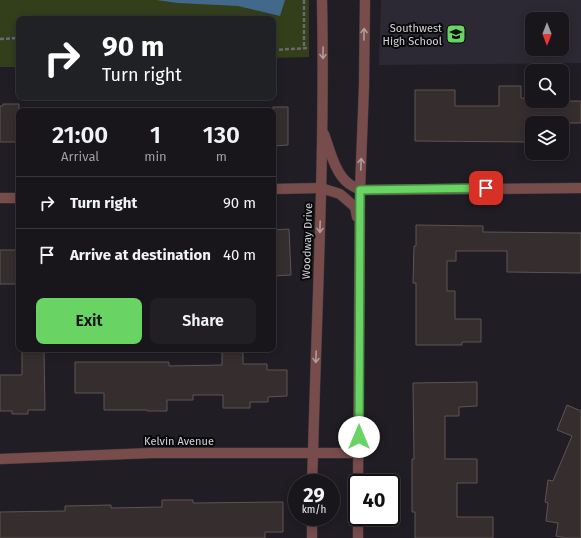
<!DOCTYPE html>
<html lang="en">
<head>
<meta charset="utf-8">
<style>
  body { margin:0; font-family:"Fira Sans",sans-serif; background:#211f24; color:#f1f3f6; height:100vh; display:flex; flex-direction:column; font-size:15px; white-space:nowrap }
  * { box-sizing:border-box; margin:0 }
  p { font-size:13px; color:#9f9fa3 }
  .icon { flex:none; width:22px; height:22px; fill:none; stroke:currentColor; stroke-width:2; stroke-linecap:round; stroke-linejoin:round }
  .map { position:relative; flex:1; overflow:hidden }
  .details { position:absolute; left:16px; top:108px; width:260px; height:244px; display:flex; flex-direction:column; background:#18161b; border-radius:8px; box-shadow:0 2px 10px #0003,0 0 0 1px #36353a }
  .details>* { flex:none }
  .top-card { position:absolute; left:16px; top:16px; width:260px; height:84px; border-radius:8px; box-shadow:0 2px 10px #0003,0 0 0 1px #36353a; background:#202124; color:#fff; overflow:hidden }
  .needle { width:26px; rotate:180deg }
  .tools { position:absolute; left:525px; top:12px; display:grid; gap:8px }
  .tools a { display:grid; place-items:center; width:44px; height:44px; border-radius:8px; background:#18161b; box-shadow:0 2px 10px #0003,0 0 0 1px #36353a; font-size:20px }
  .speed { position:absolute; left:288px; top:474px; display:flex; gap:8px; font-size:20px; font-weight:700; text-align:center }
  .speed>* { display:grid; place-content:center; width:52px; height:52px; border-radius:50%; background:#18161b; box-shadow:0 2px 10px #0003,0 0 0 1px #36353a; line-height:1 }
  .speed small { font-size:10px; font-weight:400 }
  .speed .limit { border:2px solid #111; border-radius:6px; background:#fff; color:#111 }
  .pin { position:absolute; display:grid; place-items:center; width:34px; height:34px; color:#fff; margin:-17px; border-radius:8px; box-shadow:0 2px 6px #0006 }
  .me { position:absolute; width:44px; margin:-22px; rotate:0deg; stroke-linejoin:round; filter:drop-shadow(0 0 3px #0008) }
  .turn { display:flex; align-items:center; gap:14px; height:84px; padding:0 20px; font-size:18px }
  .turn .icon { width:52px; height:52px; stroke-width:2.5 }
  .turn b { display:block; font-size:28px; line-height:34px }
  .eta { display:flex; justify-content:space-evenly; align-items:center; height:68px; text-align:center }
  .eta b { font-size:24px; font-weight:600; line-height:28px }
  .primary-button { display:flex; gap:8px; margin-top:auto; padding:8px 20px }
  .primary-button a { flex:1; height:46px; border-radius:8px; background:#69d464; color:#111; font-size:16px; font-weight:600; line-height:46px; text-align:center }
  .primary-button a+a { background:#211f24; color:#f1f3f6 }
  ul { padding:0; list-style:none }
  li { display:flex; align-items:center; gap:12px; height:52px; padding:0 20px; border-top:1px solid #36353a }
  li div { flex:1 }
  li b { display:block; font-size:15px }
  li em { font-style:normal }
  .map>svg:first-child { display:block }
</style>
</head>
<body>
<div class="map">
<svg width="581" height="538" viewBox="0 0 581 538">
  <rect width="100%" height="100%" fill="#201e24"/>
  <path fill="#2c2934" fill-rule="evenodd" d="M381,0H581V63L379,65ZM532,19H562V49H532Z"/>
  <path fill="#333e1b" d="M0,0H309V57L273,58V19H19V67H0Z"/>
  <path fill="#42698b" d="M156,0H285L280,16L238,6L178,3Z"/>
  <path fill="#362e2e" stroke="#5c5453" d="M499,86H521V98L532,99V101H581V123H532V142L415,141V90H455V106H499Z
    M3,104H19V142H0V106H3Z
    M273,107H288V145L273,146Z
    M416,225L483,226V232L581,233V273L507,272V251H456V261H447V291H455V319H481V342H462V345H416V283H413L414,246H416Z
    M289,229L291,275L273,276V230Z
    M0,250H19V284H0Z
    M22,349H44L45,410H28V414H12V411H0V375H22Z
    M222,352H243V364H267V370H287V396L268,397V402H250V408H223V395H193V400H167V411H147V410H104V393H75V362H169V366L222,365Z
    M477,382V406L459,407V416H445V459H477V483H457V517H493V538H415V512H412V459H414L413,383Z
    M567,405L581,411V538H567L556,536L558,523L546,521L548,503L545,502L548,480L553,481L572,436L557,430Z
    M162,500H193V503L283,502V532H265V538H0V512L65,511V506L111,505V508L162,507Z"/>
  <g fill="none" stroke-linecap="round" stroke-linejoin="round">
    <defs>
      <path id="minor" d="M273,189L321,188
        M360,190L581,188
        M0,198H19
        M0,459L152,453H359"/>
      <path id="tertiary" d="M324,134C330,150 335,173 348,183C352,186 356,188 360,190
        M321,188L340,194L355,207L357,217
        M312,483L313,453C317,302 325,151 322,0
        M358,483L360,190L364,86L365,0
        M312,538V517
        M358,538V517"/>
    </defs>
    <use href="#minor" stroke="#3c3b40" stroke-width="11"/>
    <use href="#tertiary" stroke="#3c3b40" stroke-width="11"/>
    <path stroke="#6b696f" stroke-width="2.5" stroke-dasharray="4 2" stroke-linecap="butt" d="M304,0V49
      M0,39L19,38
      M273,50L308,48"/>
    <use href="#minor" stroke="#774c4b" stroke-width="10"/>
    <use href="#tertiary" stroke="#774c4b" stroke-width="10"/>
  </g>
  <defs><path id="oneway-shaft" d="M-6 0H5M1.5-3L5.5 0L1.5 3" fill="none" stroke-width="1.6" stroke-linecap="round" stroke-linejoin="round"/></defs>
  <g stroke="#ae9c9e">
    <use href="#oneway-shaft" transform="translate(364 34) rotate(-89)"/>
    <use href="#oneway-shaft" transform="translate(323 53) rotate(91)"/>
    <use href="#oneway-shaft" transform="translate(361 164) rotate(-88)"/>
    <use href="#oneway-shaft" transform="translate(320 227) rotate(92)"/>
    <use href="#oneway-shaft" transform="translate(316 357) rotate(92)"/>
  </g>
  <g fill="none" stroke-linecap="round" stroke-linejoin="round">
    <defs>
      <path id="route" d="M359,437L360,190L486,188"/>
    </defs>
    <use href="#route" stroke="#448a41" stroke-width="10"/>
    <use href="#route" stroke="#69d464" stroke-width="7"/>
  </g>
  <defs>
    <symbol id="school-square" viewBox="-11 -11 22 22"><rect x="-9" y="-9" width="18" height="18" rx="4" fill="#69d464" stroke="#09090b"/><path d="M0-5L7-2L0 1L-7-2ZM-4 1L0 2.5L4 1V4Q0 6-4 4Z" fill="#111"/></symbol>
  </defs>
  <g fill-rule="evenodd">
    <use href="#school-square" x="445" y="23" width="22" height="22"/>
  </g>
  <g text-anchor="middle" stroke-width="4" stroke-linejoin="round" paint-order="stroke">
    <g font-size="11" fill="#d2d1d5" stroke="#09090b" text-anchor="end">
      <text x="442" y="32">Southwest<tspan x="442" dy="13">High School</tspan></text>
    </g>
    <g font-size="11" fill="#d2d1d5" stroke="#09090b">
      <text transform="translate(307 241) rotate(-88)" y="4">Woodway Drive</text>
      <text x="179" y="445">Kelvin Avenue</text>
    </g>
  </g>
</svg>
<div class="tools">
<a><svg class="needle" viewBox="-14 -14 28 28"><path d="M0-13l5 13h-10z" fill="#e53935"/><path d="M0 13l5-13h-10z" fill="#9f9fa3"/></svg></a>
<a><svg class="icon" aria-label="search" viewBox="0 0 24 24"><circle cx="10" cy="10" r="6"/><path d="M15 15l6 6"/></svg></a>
<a><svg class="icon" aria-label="layers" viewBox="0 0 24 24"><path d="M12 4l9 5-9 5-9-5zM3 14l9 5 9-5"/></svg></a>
</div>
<div class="speed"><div>29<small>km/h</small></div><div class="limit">40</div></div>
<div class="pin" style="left:486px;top:188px;background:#d93025"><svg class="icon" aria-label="arrive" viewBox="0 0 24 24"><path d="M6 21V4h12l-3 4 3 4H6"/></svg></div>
<svg class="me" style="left:359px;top:437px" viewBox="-20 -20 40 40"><circle r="19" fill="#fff"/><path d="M0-13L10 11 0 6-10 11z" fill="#69d464"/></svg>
<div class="top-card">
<div class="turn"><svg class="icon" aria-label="right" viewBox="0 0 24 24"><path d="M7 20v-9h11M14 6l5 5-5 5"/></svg><div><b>90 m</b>Turn right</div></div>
</div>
<section class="details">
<div class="eta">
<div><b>21:00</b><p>Arrival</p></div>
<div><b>1</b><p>min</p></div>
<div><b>130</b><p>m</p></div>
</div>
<ul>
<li><svg class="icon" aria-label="right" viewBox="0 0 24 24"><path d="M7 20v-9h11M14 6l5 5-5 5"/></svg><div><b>Turn right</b></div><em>90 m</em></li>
<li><svg class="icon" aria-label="arrive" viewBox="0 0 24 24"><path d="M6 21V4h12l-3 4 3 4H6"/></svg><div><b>Arrive at destination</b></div><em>40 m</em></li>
</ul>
<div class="primary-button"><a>Exit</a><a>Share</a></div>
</section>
</div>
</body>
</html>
